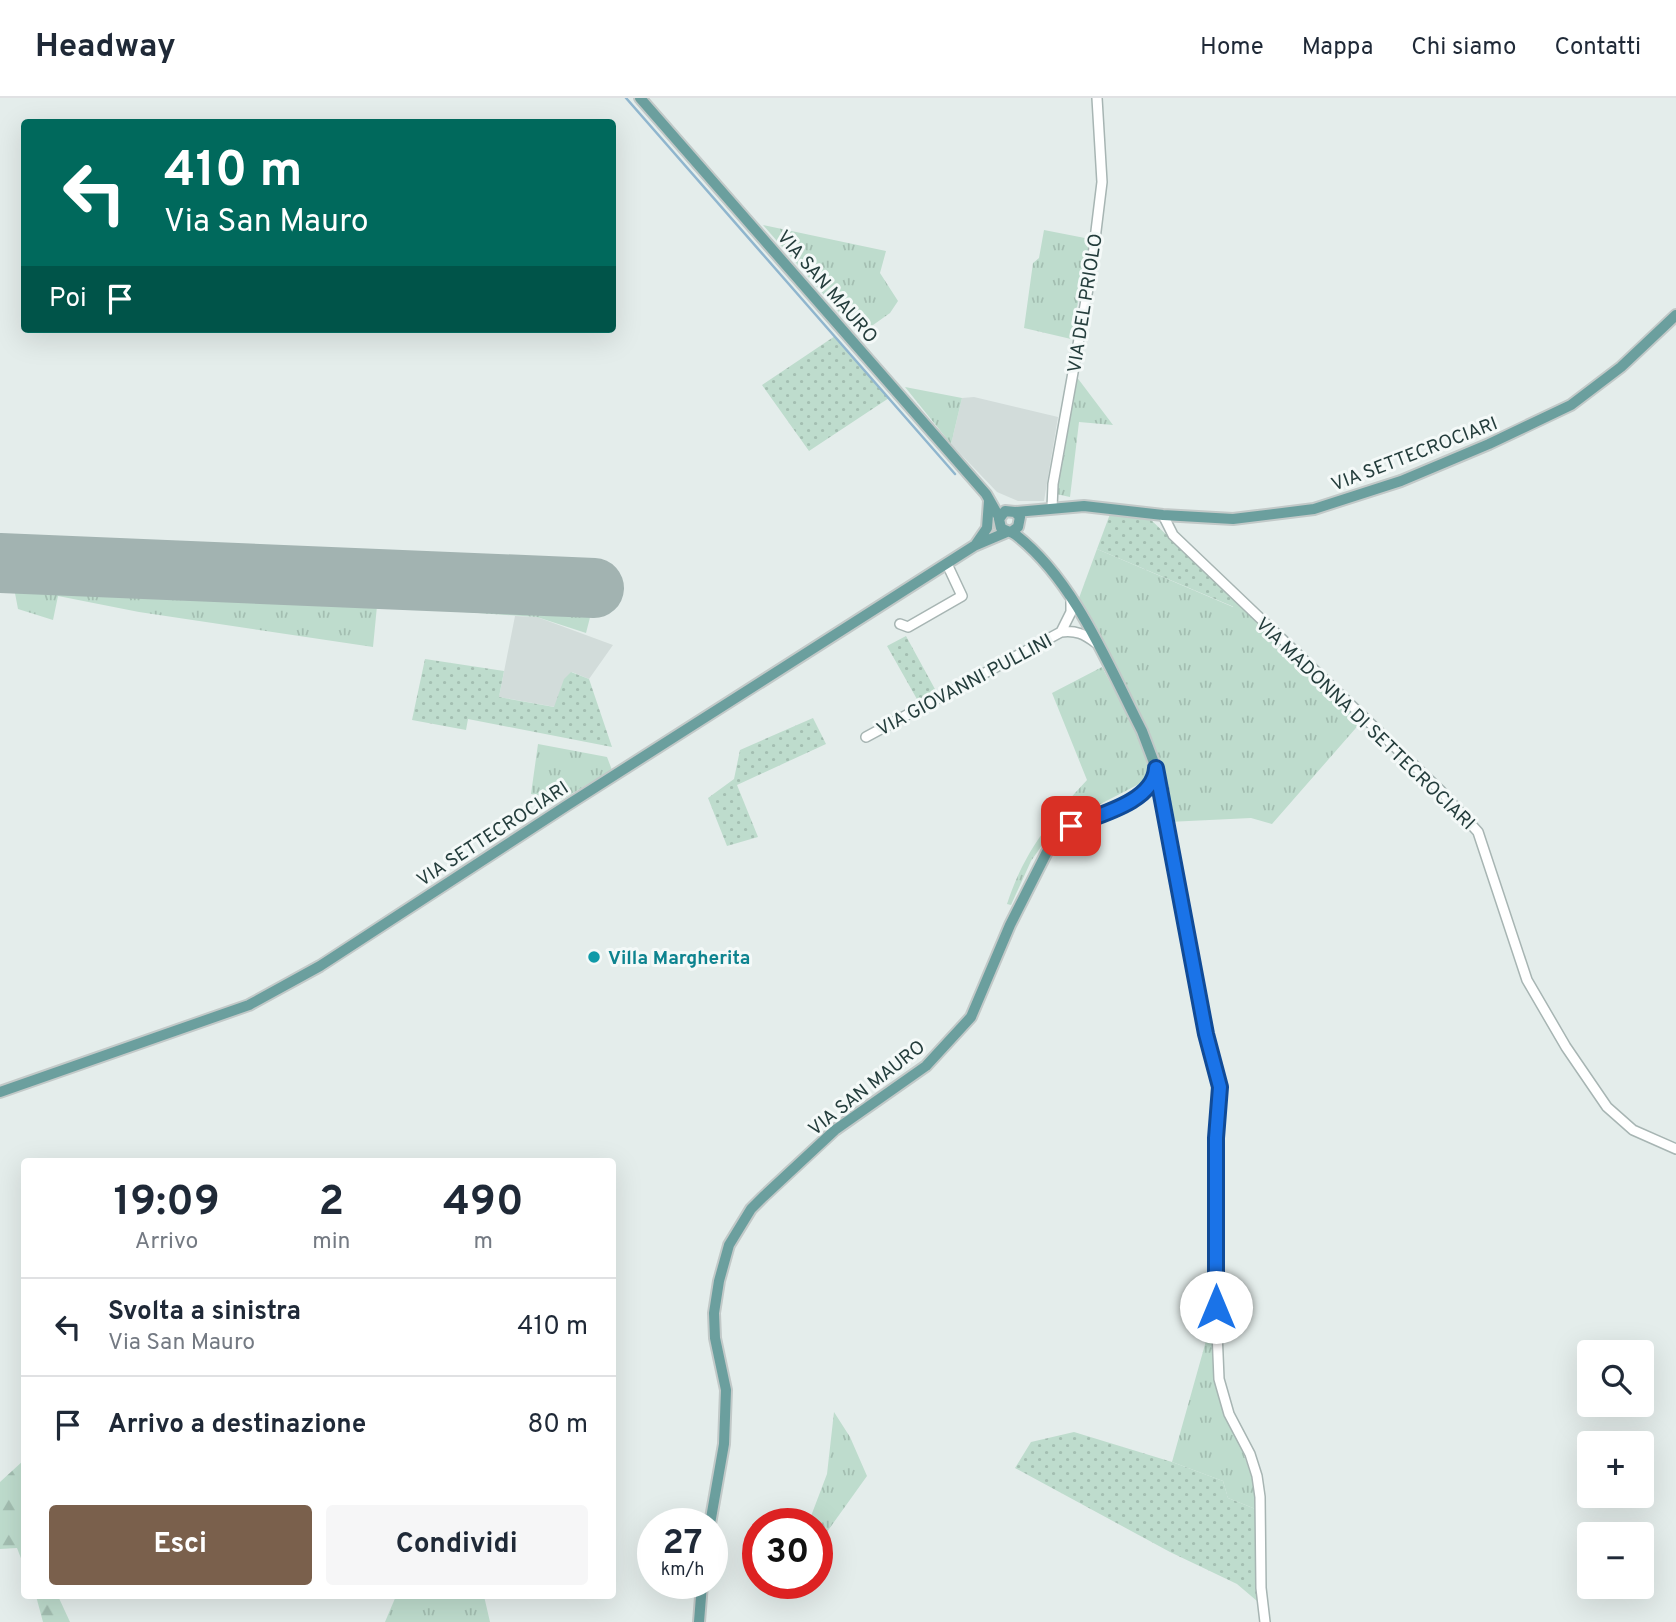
<!DOCTYPE html>
<html lang="it">
<head>
<meta charset="utf-8">
<style>
  body { margin:0; font-family:Overpass,sans-serif; background:#f6f6f7; color:#1f2937; height:100vh; display:flex; flex-direction:column; font-size:26px; white-space:nowrap }
  * { box-sizing:border-box; margin:0 }
  p { font-size:23px; color:#747a83 }
  .icon { flex:none; width:38px; height:38px; fill:none; stroke:currentColor; stroke-width:2; stroke-linecap:round; stroke-linejoin:round }
  .map { position:relative; flex:1; overflow:hidden }
  .drawer { position:absolute; left:21px; top:1060px; width:595px; height:441px; display:flex; flex-direction:column; background:#fff; border-radius:7px; box-shadow:0 7px 28px #0002 }
  .drawer>* { flex:none }
  .guide { position:absolute; left:21px; top:21px; width:595px; height:214px; border-radius:7px; box-shadow:0 7px 28px #0002; background:#00695c; color:#fff; overflow:hidden }
  .tools { position:absolute; left:1577px; top:1242px; display:grid; gap:14px }
  .tools a { display:grid; place-items:center; width:77px; height:77px; border-radius:7px; background:#fff; box-shadow:0 7px 28px #0002; font-size:35px }
  .speed { position:absolute; left:637px; top:1410px; display:flex; gap:14px; font-size:35px; font-weight:700; text-align:center }
  .speed>* { display:grid; place-content:center; width:91px; height:91px; border-radius:50%; background:#fff; box-shadow:0 7px 28px #0002; line-height:1 }
  .speed small { font-size:18px; font-weight:400 }
  .speed .limit { border:10px solid #d22; background:#fff; color:#111 }
  .pin { position:absolute; display:grid; place-items:center; width:60px; height:60px; color:#fff; margin:-30px; border-radius:14px; box-shadow:0 4px 10px #0006 }
  .me { position:absolute; width:77px; margin:-38px; rotate:0deg; stroke-linejoin:round; filter:drop-shadow(0 0 5px #0008) }
  .turn { display:flex; align-items:center; gap:24px; height:147px; padding:0 28px; font-size:32px }
  .turn .icon { width:91px; height:91px; stroke-width:2.5 }
  .turn b { display:block; font-size:49px; line-height:60px }
  .then { display:flex; align-items:center; height:66px; padding:0 28px; background:#0003; gap:14px; font-size:26px }
  .eta { display:flex; justify-content:space-evenly; align-items:center; height:119px; text-align:center }
  .eta b { font-size:42px; font-weight:700; line-height:49px }
  .primary-button { display:flex; gap:14px; margin-top:auto; padding:14px 28px }
  .primary-button a { flex:1; height:80px; border-radius:7px; background:#7a604c; color:#fff; font-size:28px; font-weight:700; line-height:80px; text-align:center }
  .primary-button a+a { background:#f6f6f7; color:#1f2937 }
  ul { padding:0; list-style:none }
  li { display:flex; align-items:center; gap:21px; height:98px; padding:0 28px; border-top:2px solid #e0e1e3 }
  li div { flex:1 }
  li b { display:block; font-size:26px }
  li em { font-style:normal }
  header { display:flex; align-items:center; gap:42px; box-sizing:border-box; height:98px; padding:0 35px; background:#fff; border-bottom:2px solid #e0e1e3 }
  header strong { font-size:33px }
  nav { display:flex; gap:38px; margin-inline-start:auto; font-size:24px }
  .map>svg:first-child { display:block }
</style>
</head>
<body>
<header>
<strong>Headway</strong>
<nav><a>Home</a><a>Mappa</a><a>Chi siamo</a><a>Contatti</a></nav>
</header>
<div class="map">
<svg width="1676" height="1524" viewBox="0 0 1676 1524">
  <defs>
    <pattern id="grass-tufts" width="24" height="20" patternUnits="userSpaceOnUse" patternTransform="scale(1.75)"><rect width="24" height="20" fill="#bedccd"/><path d="M3 7l-1-3M5 7V3M7 7l1-3M15 17l-1-3M17 17v-4M19 17l1-3" fill="none" stroke="#a3beb1"/></pattern>
    <pattern id="forest-firs" width="22" height="20" patternUnits="userSpaceOnUse" patternTransform="scale(1.75)"><rect width="22" height="20" fill="#bedccd"/><path d="M5 1l3.5 6h-7zM16 11l3.5 6h-7z" fill="#a3beb1"/></pattern>
    <pattern id="park-dots" width="8" height="8" patternUnits="userSpaceOnUse" patternTransform="scale(1.75)"><rect width="8" height="8" fill="#bedccd"/><path d="M2 2h.1M6 6h.1" fill="none" stroke="#a3beb1" stroke-width="1.8" stroke-linecap="round"/></pattern>
  </defs>
  <rect width="100%" height="100%" fill="#e4edeb"/>
  <path fill="#d2dcda" d="M974,299L1058,319L1044,403H1018L997,394L951,346L962,300Z
    M515,518L537,519L613,547L589,581L572,574L555,609L499,599Z"/>
  <path fill="url(#grass-tufts)" d="M763,127L886,153L880,175L898,203L890,215L859,237Z
    M1044,132L1090,141L1071,241L1024,230L1033,165L1039,160Z
    M1076,278L1113,327L1079,324L1070,399L1056,396Z
    M905,289L962,300L951,346Z
    M1097,451L1233,509L1234,502L1362,623L1272,726L1251,720L1168,724L1158,662L1079,500Z
    M0,473L142,483L595,500L586,535L537,519L377,508L373,549L139,514L58,498L53,522L18,511L14,490L2,486Z
    M1102,569L1145,649L1150,668L1143,684L1054,730L1031,763L1011,807L1007,806C1024,754 1050,722 1087,682L1052,595Z
    M538,646L607,659L612,672L563,701L531,696Z
    M1213,1218L1225,1317L1242,1351L1259,1401L1258,1412L1228,1400L1223,1383L1172,1364Z
    M834,1314L850,1339L867,1378L819,1445L817,1461V1426H808L827,1376Z
    M396,1498H484L490,1524H385Z"/>
  <path fill="url(#forest-firs)" d="M24,1362V1400L22,1405L24,1411V1468L17,1450L0,1451V1384Z
    M36,1498H58L70,1524H43Z"/>
  <path fill="url(#park-dots)" d="M835,238L889,300L809,353L762,287Z
    M1110,416L1148,419L1234,502V509L1097,451Z
    M906,538L936,593L918,603L887,548Z
    M425,561L504,573L499,599L554,609L564,581L571,574L589,581L612,649L468,621L466,632L412,622Z
    M813,620L826,646L737,687L758,739L727,748L708,700L734,681L740,652Z
    M1074,1334L1172,1364L1223,1383L1228,1400L1258,1412L1257,1503L1237,1486L1170,1454L1015,1370L1031,1344Z"/>
  <g fill="none" stroke-linecap="round" stroke-linejoin="round">
    <path stroke="#90b6ce" stroke-width="2.5" d="M626,0L955,376"/>
    <path stroke="#a2b3b1" stroke-width="60" d="M0,465L594,490"/>
    <defs>
      <path id="minor" d="M1052,410L1053,386L1091,174L1102,84L1097,0
        M1163,417L1173,437L1440,692L1478,734L1527,882L1566,949L1607,1009L1633,1032L1676,1051
        M900,526L908,529L962,498L947,466
        M1061,534L1071,514V500
        M866,639L1061,534C1076,532 1084,536 1096,545
        M1156,675L1206,936L1220,989L1216,1039V1209L1219,1281L1229,1316L1250,1356L1257,1378L1260,1399L1261,1490L1265,1524"/>
      <path id="major" d="M640,0L986,396L999,419
        M1015,414L1084,408L1163,417L1233,421L1314,411L1401,383L1489,346L1571,307L1621,269L1676,217
        M976,446L987,430L989,403
        M0,994L249,907L320,868L566,708L974,448L1007,434
        M710,1426L724,1346L726,1292L715,1240L714,1215L719,1183L729,1147L751,1111L763,1099L835,1032L926,968L971,919L1010,827L1053,742L1071,728L1130,703L1142,697L1150,688L1155,680L1156,670L1142,633C1108,567 1075,483 1016,437C1011,433 1007,434 1001,430L999,421L1005,413L1015,414L1020,419L1018,429L1011,434
        M699,1524L702,1486"/>
    </defs>
    <use href="#minor" stroke="#a7b5b3" stroke-width="12"/>
    <use href="#major" stroke="#c2c9c8" stroke-width="14"/>
    <use href="#minor" stroke="#fff" stroke-width="9"/>
    <use href="#major" stroke="#6b9f9e" stroke-width="10"/>
  </g>
  <g fill="none" stroke-linecap="round" stroke-linejoin="round">
    <defs>
      <path id="route" d="M1071,728C1098,717 1154,704 1156,670L1206,936L1220,989L1216,1040V1209"/>
    </defs>
    <use href="#route" stroke="#114b97" stroke-width="18"/>
    <use href="#route" stroke="#1a73e8" stroke-width="12"/>
  </g>
  <circle fill="#0f9aa8" stroke="#f4f9f8" stroke-width="2.5" cx="594" cy="859" r="7"/>
  <g text-anchor="middle" stroke-width="6" stroke-linejoin="round" paint-order="stroke">
    <g font-size="19" fill="#243d3c" stroke="#f4f9f8">
      <text transform="translate(828 188) rotate(49)" y="7">VIA SAN MAURO</text>
      <text transform="translate(1084 205) rotate(-81)" y="7">VIA DEL PRIOLO</text>
      <text transform="translate(1414 355) rotate(-21)" y="7">VIA SETTECROCIARI</text>
      <text transform="translate(964 586) rotate(-28)" y="7">VIA GIOVANNI PULLINI</text>
      <text transform="translate(1366 625) rotate(44)" y="7">VIA MADONNA DI SETTECROCIARI</text>
      <text transform="translate(492 735) rotate(-33)" y="7">VIA SETTECROCIARI</text>
      <text transform="translate(866 989) rotate(-38)" y="7">VIA SAN MAURO</text>
    </g>
    <g font-size="19" font-weight="bold" fill="#0d838f" stroke="#f4f9f8" text-anchor="start">
      <text x="608" y="866">Villa Margherita</text>
    </g>
  </g>
</svg>
<div class="tools">
<a><svg class="icon" aria-label="search" viewBox="0 0 24 24"><circle cx="10" cy="10" r="6"/><path d="M15 15l6 6"/></svg></a>
<a>+</a>
<a>−</a>
</div>
<div class="speed"><div>27<small>km/h</small></div><div class="limit">30</div></div>
<div class="pin" style="left:1071px;top:728px;background:#d93025"><svg class="icon" aria-label="arrive" viewBox="0 0 24 24"><path d="M6 21V4h12l-3 4 3 4H6"/></svg></div>
<svg class="me" style="left:1216px;top:1209px" viewBox="-20 -20 40 40"><circle r="19" fill="#fff"/><path d="M0-13L10 11 0 6-10 11z" fill="#1a73e8"/></svg>
<div class="guide">
<div class="turn"><svg class="icon" aria-label="left" viewBox="0 0 24 24"><path d="M17 20v-9H6M10 6l-5 5 5 5"/></svg><div><b>410 m</b>Via San Mauro</div></div>
<div class="then">Poi<svg class="icon" aria-label="arrive" viewBox="0 0 24 24"><path d="M6 21V4h12l-3 4 3 4H6"/></svg></div>
</div>
<section class="drawer">
<div class="eta">
<div><b>19:09</b><p>Arrivo</p></div>
<div><b>2</b><p>min</p></div>
<div><b>490</b><p>m</p></div>
</div>
<ul>
<li><svg class="icon" aria-label="left" viewBox="0 0 24 24"><path d="M17 20v-9H6M10 6l-5 5 5 5"/></svg><div><b>Svolta a sinistra</b><p>Via San Mauro</p></div><em>410 m</em></li>
<li><svg class="icon" aria-label="arrive" viewBox="0 0 24 24"><path d="M6 21V4h12l-3 4 3 4H6"/></svg><div><b>Arrivo a destinazione</b></div><em>80 m</em></li>
</ul>
<div class="primary-button"><a>Esci</a><a>Condividi</a></div>
</section>
</div>
</body>
</html>
